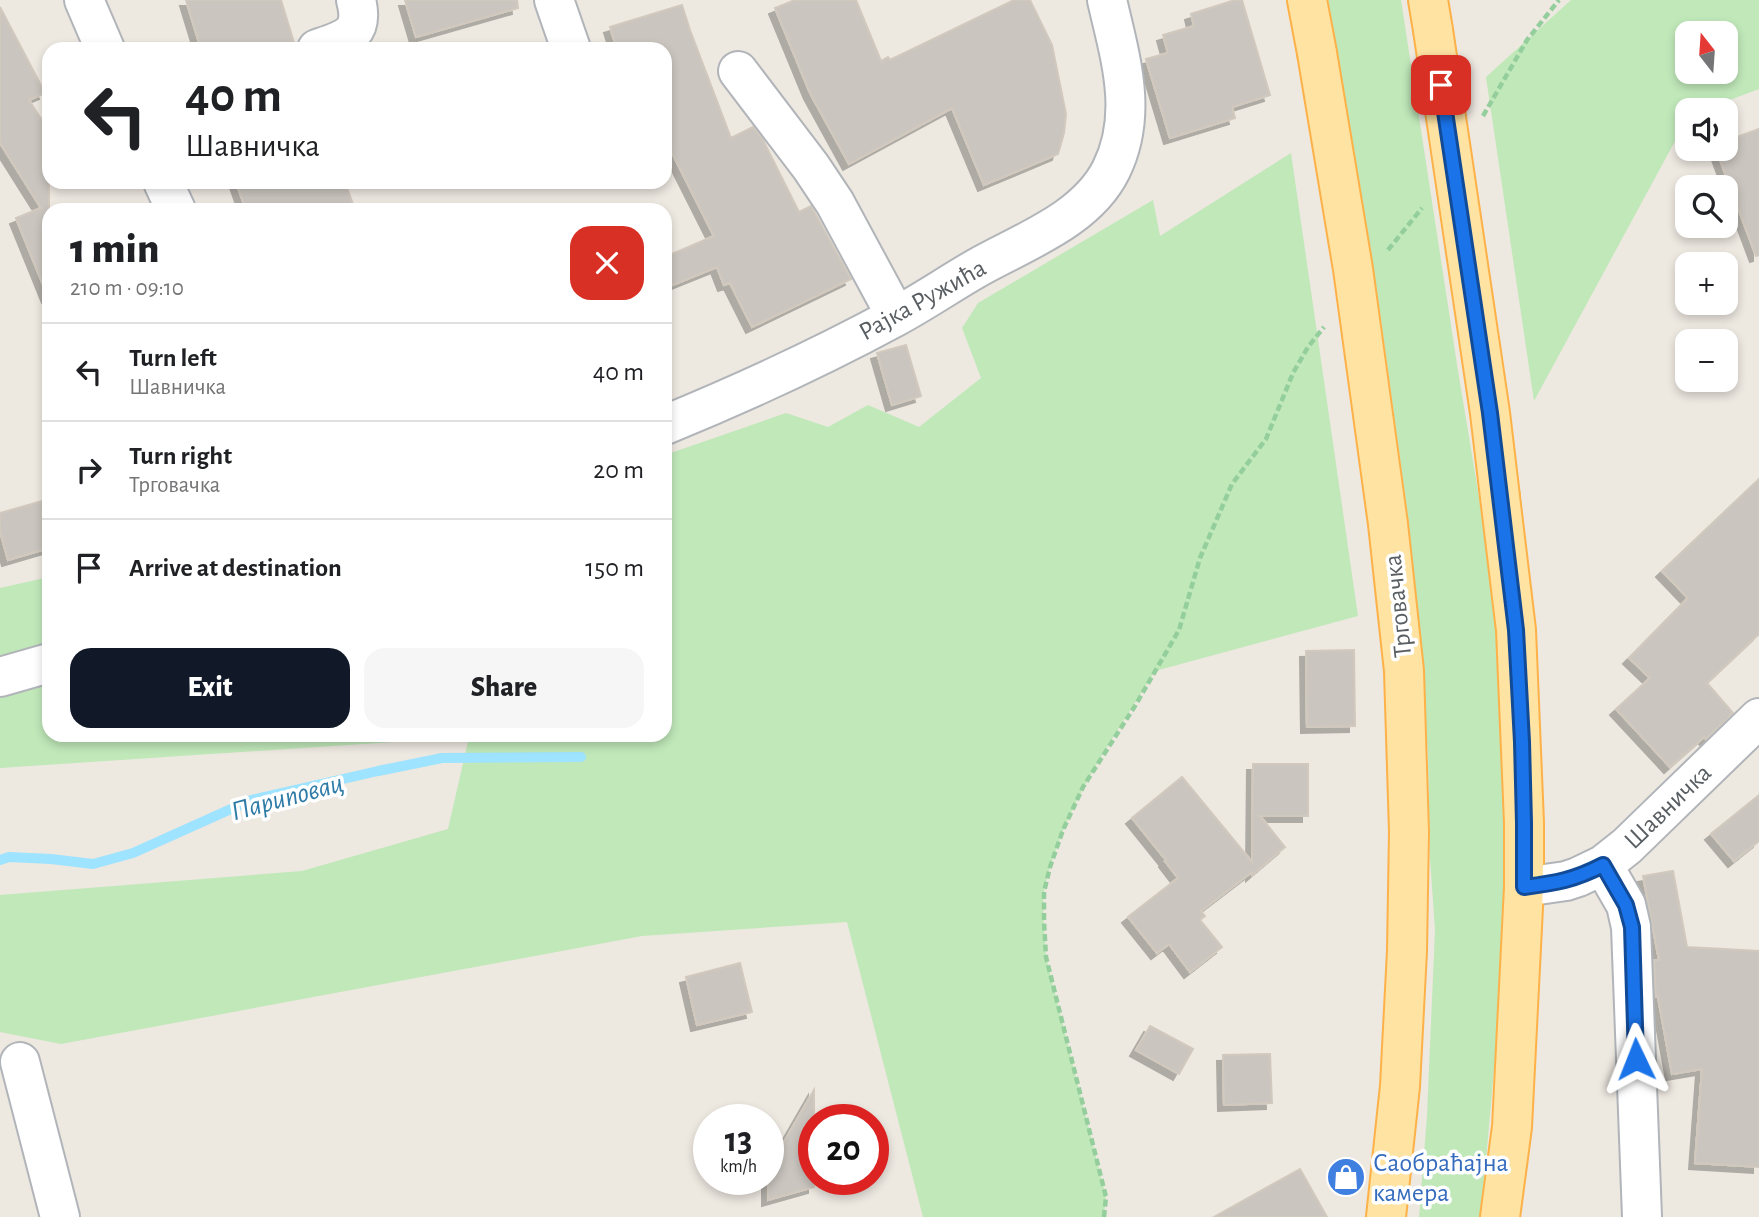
<!DOCTYPE html>
<html lang="en">
<head>
<meta charset="utf-8">
<style>
  body { margin:0; font-family:"Alegreya Sans",sans-serif; background:#f6f6f6; color:#202124; height:100vh; display:flex; flex-direction:column; font-size:26px; white-space:nowrap }
  * { box-sizing:border-box; margin:0 }
  p { font-size:23px; color:#757577 }
  .icon { flex:none; width:38px; height:38px; fill:none; stroke:currentColor; stroke-width:2; stroke-linecap:round; stroke-linejoin:round }
  .map { position:relative; flex:1; overflow:hidden }
  .details { position:absolute; left:42px; top:203px; width:630px; height:539px; display:flex; flex-direction:column; background:#fff; border-radius:21px; box-shadow:0 4px 10px #0003 }
  .details>* { flex:none }
  .banner { position:absolute; left:42px; top:42px; width:630px; height:147px; border-radius:21px; box-shadow:0 4px 10px #0003; background:#fff; color:#202124; overflow:hidden }
  .needle { width:46px; rotate:343deg }
  .tools { position:absolute; left:1675px; top:21px; display:grid; gap:14px }
  .tools a { display:grid; place-items:center; width:63px; height:63px; border-radius:14px; background:#fff; box-shadow:0 4px 10px #0003; font-size:35px }
  .speed { position:absolute; left:693px; top:1104px; display:flex; gap:14px; font-size:35px; font-weight:700; text-align:center }
  .speed>* { display:grid; place-content:center; width:91px; height:91px; border-radius:50%; background:#fff; box-shadow:0 4px 10px #0003; line-height:1 }
  .speed small { font-size:18px; font-weight:400 }
  .speed .limit { border:10px solid #d22; background:#fff; color:#111 }
  .pin { position:absolute; display:grid; place-items:center; width:60px; height:60px; color:#fff; margin:-30px; border-radius:14px; box-shadow:0 4px 10px #0006 }
  .me { position:absolute; width:77px; margin:-38px; rotate:358deg; stroke-linejoin:round; filter:drop-shadow(0 0 5px #0008) }
  .turn { display:flex; align-items:center; gap:24px; height:147px; padding:0 28px; font-size:32px }
  .turn .icon { width:91px; height:91px; stroke-width:2.5 }
  .turn b { display:block; font-size:49px; line-height:60px }
  .round { display:grid; place-items:center; flex:none; width:74px; height:74px; border-radius:21px; background:#f6f6f6 }
  .overview { display:flex; align-items:center; justify-content:space-between; height:119px; padding:0 28px }
  h1 { font-size:42px; font-weight:800; line-height:52px }
  .button { display:flex; gap:14px; margin-top:auto; padding:14px 28px }
  .button a { flex:1; height:80px; border-radius:21px; background:#111827; color:#fff; font-size:28px; font-weight:800; line-height:80px; text-align:center }
  .button a+a { background:#f6f6f6; color:#202124 }
  ul { padding:0; list-style:none }
  li { display:flex; align-items:center; gap:21px; height:98px; padding:0 28px; border-top:2px solid #e0e0e0 }
  li div { flex:1 }
  li b { display:block; font-size:26px }
  li em { font-style:normal }
  .map>svg:first-child { display:block }
</style>
</head>
<body>
<div class="map">
<svg width="1759" height="1217" viewBox="0 0 1759 1217">
  <defs>
    <filter id="shadow"><feDropShadow dx="-6" dy="6" stdDeviation="0" flood-color="#0004"/></filter>
  </defs>
  <rect width="100%" height="100%" fill="#ede8e0"/>
  <path fill="#c0e8b9" fill-rule="evenodd" d="M1328,0H1401L1458,371L1480,503L1497,638L1506,834L1505,944L1481,1217H1419L1427,1116L1435,930L1430,858L1428,756L1421,647L1408,516L1381,320Z
    M1571,0H1759V89L1703,110H1687V119L1534,401L1486,77ZM1687,33H1726V72H1687Z
    M1291,153L1358,616L1155,671C1119,729 1078,786 1056,850C1051,864 1046,878 1044,892C1042,913 1045,935 1046,957L1106,1197L1104,1217H923L847,922L642,936L61,1044L0,1032V895L302,871L448,829L469,737L0,768V588L49,577V735H665V455L786,413L828,427L868,405L919,427L981,378L962,328L978,303L1153,200L1160,236Z"/>
  <g fill="none" stroke-linecap="round" stroke-linejoin="round">
    <path stroke="#9ee3ff" stroke-width="10" d="M0,860L9,857L51,859L93,864L133,853L251,800L378,771L442,758L581,757"/>
  </g>
  <path fill="#cac5bf" stroke="#d2c9be" stroke-width="2" filter="url(#shadow)" d="M186,0H281L296,49H201Z
    M405,0H517L518,8L416,37Z
    M795,0H856L881,61L888,57L890,60L1014,0H1030L1052,45L1066,114L1064,133L1058,154L984,185L952,108L849,164L810,93L775,8Z
    M1235,0H1242L1270,95L1232,107L1235,118L1170,138L1146,59L1168,53L1163,35L1194,26L1191,14Z
    M682,5L690,30L731,138L753,127L763,140L799,212L811,206L851,279L752,327L730,283L724,285L717,267L665,288V257L714,236L665,139V49H617L610,27Z
    M0,7L45,93L29,100L49,131V297H48L16,218L41,208L0,143Z
    M1759,129V255L1756,256L1716,149H1726V141Z
    M236,182H345L355,210H246Z
    M906,345L921,396L892,405L877,353Z
    M1759,479V634L1707,683L1733,713L1706,739L1704,737L1670,767L1616,709L1650,678L1629,658L1688,598L1662,571Z
    M49,499V548L8,560L0,531V513Z
    M1354,650L1355,726L1307,727L1306,651Z
    M1253,764H1308V816H1260L1285,847L1252,875V872L1201,911L1205,916L1200,920L1222,947L1190,972L1169,944L1157,953L1128,917L1178,878L1165,861L1166,860L1132,818L1182,777L1252,862Z
    M1759,795V841L1734,861L1711,834Z
    M1673,871L1687,947L1759,951V1167L1695,1163L1702,1069L1672,1074L1658,997H1656L1654,960H1659L1643,876Z
    M740,963L752,1012L697,1025L686,977Z
    M1150,1026L1193,1049L1179,1074L1136,1050Z
    M1270,1054L1272,1103L1224,1105L1223,1055Z
    M814,1090V1187L768,1200V1146L784,1142Z
    M1300,1169L1327,1217H1214Z"/>
  <g fill="none" stroke-linecap="round" stroke-linejoin="round">
    <defs>
      <path id="minor" d="M84,0L105,49
        M554,0L571,49
        M317,49C346,39 365,35 356,0
        M738,71L811,167L835,203L896,316
        M163,182L176,210
        M665,425C743,393 821,357 895,317C923,302 949,284 977,268C1023,242 1086,220 1111,170C1139,114 1120,57 1107,0
        M0,677L49,663
        M1603,865L1626,905L1631,927L1642,1217
        M1524,887L1566,881L1578,877L1603,865L1627,846L1759,718
        M20,1062L60,1217"/>
      <path id="major" d="M1307,0L1317,53
        M1428,0L1433,30
        M1386,1217L1400,1086L1407,951L1409,832L1404,671L1388,524
        M1500,1217L1512,1127L1524,887V823L1516,630L1500,497"/>
    </defs>
    <use href="#minor" stroke="#b1b5b9" stroke-width="42"/>
    <use href="#major" stroke="#fdb149" stroke-width="42"/>
    <path stroke="#94ce9c" stroke-width="4.5" stroke-dasharray="7 3.5" stroke-linecap="butt" d="M1483,116L1527,40L1559,0
      M1388,250L1422,208
      M1104,1217L1106,1197L1046,957L1044,921V892L1050,867L1063,830L1083,787L1135,706L1179,630L1200,558L1232,484L1266,439L1293,373L1308,347L1324,327"/>
    <use href="#minor" stroke="#fff" stroke-width="38"/>
    <use href="#major" stroke="#ffe3a3" stroke-width="38"/>
    <defs>
      <path id="major-bridge" d="M1433,30L1490,413L1500,497
        M1317,53L1353,269L1388,524"/>
    </defs>
    <use href="#major-bridge" stroke="#fdb149" stroke-width="42" stroke-linecap="butt"/>
    <use href="#major-bridge" stroke="#ffe3a3" stroke-width="38"/>
  </g>
  <g fill="none" stroke-linecap="round" stroke-linejoin="round">
    <defs>
      <path id="route" d="M1441,85L1490,413L1516,630L1522,742L1524,823V887C1556,883 1574,880 1603,865L1626,905L1632,927L1636,1059"/>
    </defs>
    <use href="#route" stroke="#114b97" stroke-width="18"/>
    <use href="#route" stroke="#1a73e8" stroke-width="12"/>
  </g>
  <defs>
    <symbol id="shop-disc" viewBox="-11 -11 22 22"><circle r="9.5" fill="#3f7fe0" stroke="#fff"/><path d="M-5-2.5h2.3a2.7 3.5 0 0 1 5.4 0H5L5.5 6h-11ZM-1.5-2.5h3a1.5 2.3 0 0 0-3 0Z" fill="#fff"/></symbol>
  </defs>
  <g fill-rule="evenodd">
    <use href="#shop-disc" x="1324" y="1155" width="44" height="44"/>
  </g>
  <g text-anchor="middle" stroke-width="7" stroke-linejoin="round" paint-order="stroke">
    <g font-size="26" fill="#595e62" stroke="#fff">
      <text transform="translate(922 299) rotate(-29)" y="9">Рајка Ружића</text>
      <text transform="translate(1397 606) rotate(-96)" y="9">Трговачка</text>
      <text transform="translate(1667 806) rotate(-44)" y="9">Шавничка</text>
    </g>
    <g font-size="26" fill="#366cbe" stroke="#fff" text-anchor="start">
      <text x="1373" y="1171">Саобраћајна<tspan x="1373" dy="30">камера</tspan></text>
    </g>
    <g font-size="28" font-style="italic" fill="#2f7ba7" stroke="#fff">
      <text transform="translate(287 796) rotate(-15)" y="10">Париповац</text>
    </g>
  </g>
</svg>
<div class="tools">
<a><svg class="needle" viewBox="-14 -14 28 28"><path d="M0-13l5 13h-10z" fill="#e53935"/><path d="M0 13l5-13h-10z" fill="#757577"/></svg></a>
<a><svg class="icon" aria-label="sound" viewBox="0 0 24 24"><path d="M4 9h4l5-4v14l-5-4H4zM17 9q2 3 0 6"/></svg></a>
<a><svg class="icon" aria-label="search" viewBox="0 0 24 24"><circle cx="10" cy="10" r="6"/><path d="M15 15l6 6"/></svg></a>
<a>+</a>
<a>−</a>
</div>
<div class="speed"><div>13<small>km/h</small></div><div class="limit">20</div></div>
<div class="pin" style="left:1441px;top:85px;background:#d93025"><svg class="icon" aria-label="arrive" viewBox="0 0 24 24"><path d="M6 21V4h12l-3 4 3 4H6"/></svg></div>
<svg class="me" style="left:1636px;top:1059px" viewBox="-20 -20 40 40"><path d="M0-17L14 15 0 8-14 15z" fill="#1a73e8" stroke="#fff" stroke-width="4"/></svg>
<div class="banner">
<div class="turn"><svg class="icon" aria-label="left" viewBox="0 0 24 24"><path d="M17 20v-9H6M10 6l-5 5 5 5"/></svg><div><b>40 m</b>Шавничка</div></div>
</div>
<section class="details">
<div class="overview"><div><h1>1 min</h1><p>210 m · 09:10</p></div><a class="round" style="background:#d93025;color:#fff"><svg class="icon" aria-label="close" viewBox="0 0 24 24"><path d="M6 6l12 12M18 6L6 18"/></svg></a></div>
<ul>
<li><svg class="icon" aria-label="left" viewBox="0 0 24 24"><path d="M17 20v-9H6M10 6l-5 5 5 5"/></svg><div><b>Turn left</b><p>Шавничка</p></div><em>40 m</em></li>
<li><svg class="icon" aria-label="right" viewBox="0 0 24 24"><path d="M7 20v-9h11M14 6l5 5-5 5"/></svg><div><b>Turn right</b><p>Трговачка</p></div><em>20 m</em></li>
<li><svg class="icon" aria-label="arrive" viewBox="0 0 24 24"><path d="M6 21V4h12l-3 4 3 4H6"/></svg><div><b>Arrive at destination</b></div><em>150 m</em></li>
</ul>
<div class="button"><a>Exit</a><a>Share</a></div>
</section>
</div>
</body>
</html>
